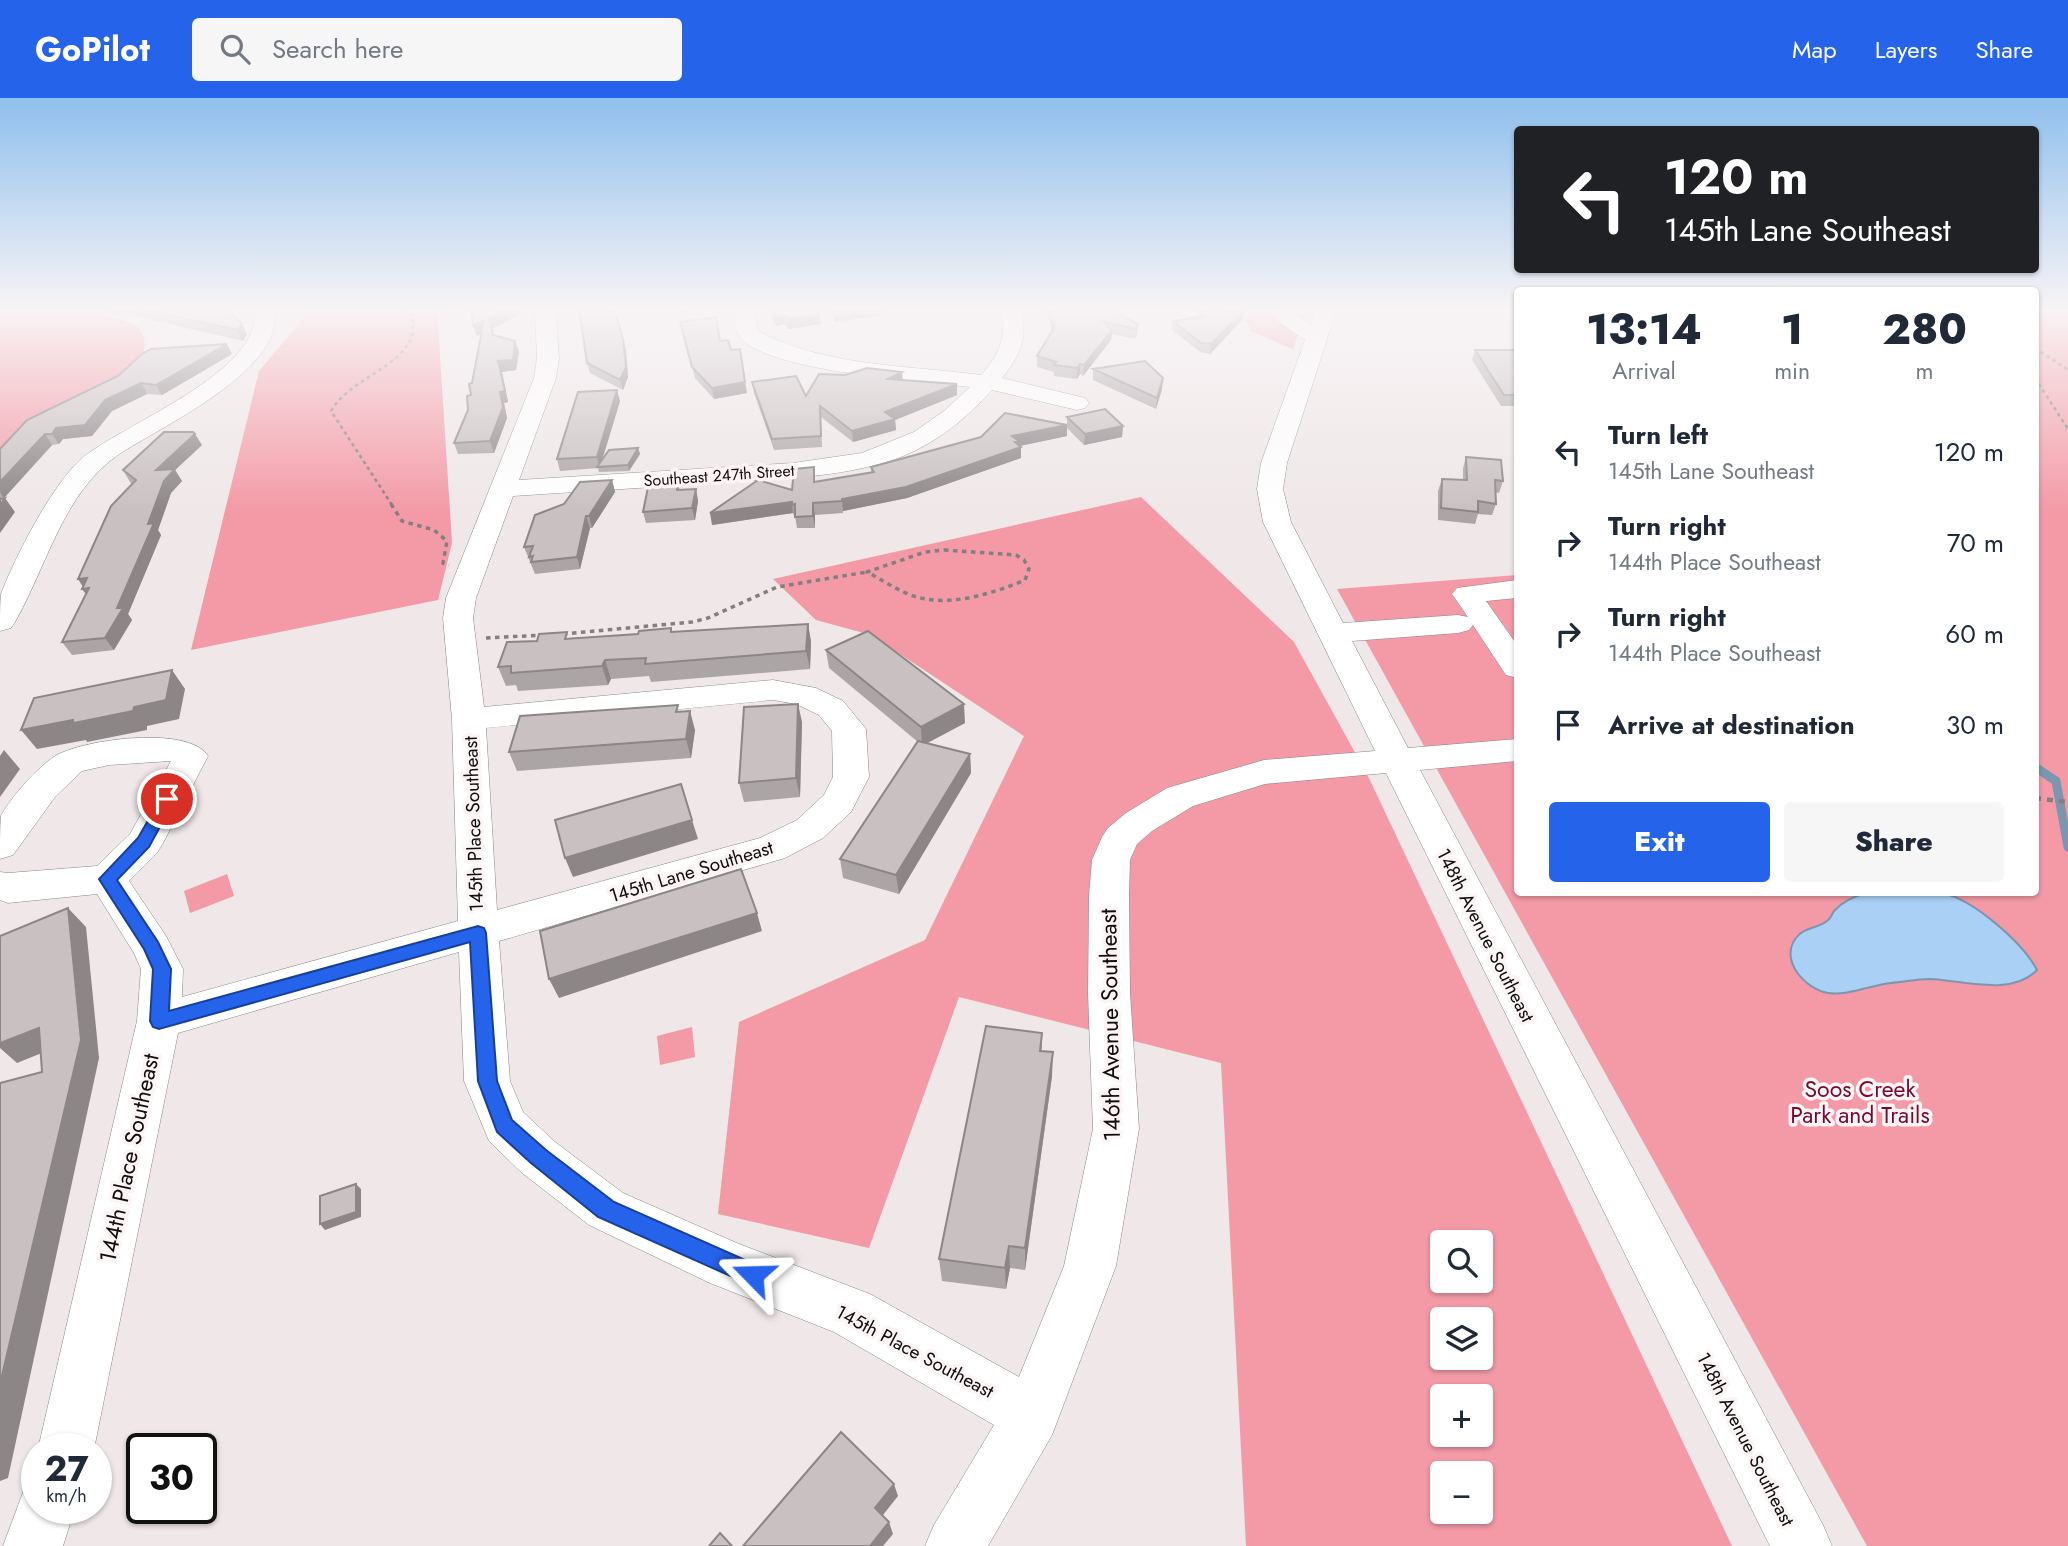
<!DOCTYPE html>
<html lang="en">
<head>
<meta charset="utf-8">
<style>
  body { margin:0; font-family:Jost,sans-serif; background:#f6f6f7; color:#1f2937; height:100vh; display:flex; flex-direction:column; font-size:26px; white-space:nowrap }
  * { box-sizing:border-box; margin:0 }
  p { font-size:23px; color:#747a83 }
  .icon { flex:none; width:38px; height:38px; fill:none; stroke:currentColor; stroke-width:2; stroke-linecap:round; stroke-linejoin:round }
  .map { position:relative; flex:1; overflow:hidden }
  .panel { position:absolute; left:1514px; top:189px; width:525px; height:609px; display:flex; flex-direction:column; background:#fff; border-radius:7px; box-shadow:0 2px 5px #0004 }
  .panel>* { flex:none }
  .banner { position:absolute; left:1514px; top:28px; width:525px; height:147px; border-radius:7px; box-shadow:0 2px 5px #0004; background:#202124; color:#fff; overflow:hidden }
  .fabs { position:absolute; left:1430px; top:1132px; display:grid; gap:14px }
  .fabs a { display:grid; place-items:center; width:63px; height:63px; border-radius:7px; background:#fff; box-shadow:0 2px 5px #0004; font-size:35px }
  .speed { position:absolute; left:21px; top:1335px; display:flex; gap:14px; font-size:35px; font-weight:700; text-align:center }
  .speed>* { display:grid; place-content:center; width:91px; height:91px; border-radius:50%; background:#fff; box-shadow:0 2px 5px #0004; line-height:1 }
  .speed small { font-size:18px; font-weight:400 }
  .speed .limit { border:4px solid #111; border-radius:10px; background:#fff; color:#111 }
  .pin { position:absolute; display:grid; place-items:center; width:60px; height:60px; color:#fff; margin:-30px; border:4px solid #fff; border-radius:50%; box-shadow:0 2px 7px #0007 }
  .me { position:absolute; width:77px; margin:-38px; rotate:292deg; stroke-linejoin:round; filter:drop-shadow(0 0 5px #0008) }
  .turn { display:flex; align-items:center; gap:24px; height:147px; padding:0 35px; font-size:32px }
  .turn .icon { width:91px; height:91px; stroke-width:2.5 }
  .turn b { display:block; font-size:49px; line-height:60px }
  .eta { display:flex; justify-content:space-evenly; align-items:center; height:119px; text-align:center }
  .eta b { font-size:42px; font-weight:800; line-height:49px }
  .primary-button { display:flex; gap:14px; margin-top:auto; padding:14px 35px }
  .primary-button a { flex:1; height:80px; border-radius:7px; background:#2563eb; color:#fff; font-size:28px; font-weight:800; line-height:80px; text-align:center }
  .primary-button a+a { background:#f6f6f7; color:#1f2937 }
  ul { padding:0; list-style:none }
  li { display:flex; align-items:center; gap:21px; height:91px; padding:0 35px }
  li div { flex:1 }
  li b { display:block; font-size:26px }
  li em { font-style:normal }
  header { display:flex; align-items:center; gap:42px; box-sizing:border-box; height:98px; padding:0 35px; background:#2563eb; color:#fff }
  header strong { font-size:33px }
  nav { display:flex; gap:38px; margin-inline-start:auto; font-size:24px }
  .search { width:490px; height:63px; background:#f6f6f7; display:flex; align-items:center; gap:18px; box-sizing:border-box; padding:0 24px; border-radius:7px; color:#747a83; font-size:26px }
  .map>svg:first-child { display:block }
</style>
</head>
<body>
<header>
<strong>GoPilot</strong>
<div class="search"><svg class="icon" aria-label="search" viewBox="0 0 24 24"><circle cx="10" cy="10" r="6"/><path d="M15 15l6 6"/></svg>Search here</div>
<nav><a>Map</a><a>Layers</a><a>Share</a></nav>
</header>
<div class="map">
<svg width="2068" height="1448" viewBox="0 0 2068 1448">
  <rect width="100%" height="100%" fill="#efe7e8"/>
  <path fill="#f39aa6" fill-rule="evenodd" d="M0,210C27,210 116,213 136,228C149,238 145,257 138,268L0,350Z
    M312,210H437L452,445L438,502L191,552L259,273Z
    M1241,210H1308L1293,251L1251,233Z
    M2035,210H2068V1448H1867L1337,491L1517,477V794H2035Z
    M1141,399L1294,544L1368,678L1732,1448H1246L1221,965L959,899L869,1150L718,1116L739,924L925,842L1024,638L871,537L816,522L773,481ZM1442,1144H1480V1183H1442ZM1442,1222H1480V1260H1442ZM1442,1298H1480V1337H1442ZM1442,1376H1480V1414H1442Z
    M227,776L234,798L190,815L184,793Z
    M692,929L695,959L660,967L657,938Z"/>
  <path fill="#abd0f5" stroke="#7c96b0" stroke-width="2" d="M1866,795C1890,794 1919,790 1942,795C1973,801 2023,845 2037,872C2011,899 1962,882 1929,881C1917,881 1904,884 1891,885C1872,887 1847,898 1828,895C1805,891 1779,862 1796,840C1805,828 1819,831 1828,822C1831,820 1832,816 1834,813C1842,804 1855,798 1866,795Z"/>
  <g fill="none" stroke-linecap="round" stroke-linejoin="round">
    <path stroke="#7c96b0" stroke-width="9" d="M2035,669L2056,683L2068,749"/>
    <defs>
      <path id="minor" d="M254,210H274C288,272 159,329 118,357C63,395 47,468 15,524L11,530L0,533C0,522 0,506 1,496C15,459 51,389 80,362C119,327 266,274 254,210Z
        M535,210H555L559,260L556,280L519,382L793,365L862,355L914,334L944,313L970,289C921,283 774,274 741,241C734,233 734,220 734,210H754L758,233C826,269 906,267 981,277C1000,256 1007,238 1000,210H1020C1029,239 1020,258 1002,280L1085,300L1089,305L1085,310L1077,312L992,292C966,321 935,346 898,360C845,379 787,380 730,384C658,389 586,393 513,398L476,500L473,520L484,609L773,582L816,590L843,603L866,631L869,679L851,714L823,740L785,760L499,843L510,983L523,1014L555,1044L623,1095L739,1146L870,1196L1019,1279L1064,1168L1093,1031L1088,895L1089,797L1092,762L1102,739L1108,730L1126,715L1167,690L1264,662L1375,653L1263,424L1257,391L1261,365L1305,242L1280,225L1266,210H1287L1311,227L1317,210H1337L1287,365L1283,391L1291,424L1343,525L1458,517L1468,519L1452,496L1457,490L1517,482V500L1486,503L1517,547V580L1506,577L1473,527L1469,532L1458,535L1352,543L1408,650L1517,641V663L1420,672L1823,1427L1832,1448H1770L1386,675L1265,686L1193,708L1152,733L1137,746L1130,762L1129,797L1130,895L1139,1031L1116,1168L1052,1337L988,1448H925L934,1427L994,1327L834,1234L710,1185L589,1127L521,1074L489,1043L464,983L459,854L178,935L94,1351H38L137,923L141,871L134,855L97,796L8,805L0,802V774L8,775L97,768L130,736L171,663L109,667L82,673L55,699L13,757L0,761C0,749 0,728 1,718C10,700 38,669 55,658C84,641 189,627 208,658L163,745L157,755L129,783L166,838L183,871L182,899L458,823L452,621L443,520L446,500L534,280L537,260ZM773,602L796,606L819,617L832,633L833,679L824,697L797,722L760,740L497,812L486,630Z
        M37,1384V1410H75L63,1448H3L25,1389Z"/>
    </defs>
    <use href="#minor" stroke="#8d8586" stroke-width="1"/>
    <path stroke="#837e7f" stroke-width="2.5" stroke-dasharray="3.5 3.5" stroke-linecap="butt" d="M2035,250L2068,272
      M2035,280L2068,331
      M392,407L331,313C349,281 401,270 412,238C414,231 412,223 412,216L398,210"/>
    <path stroke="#837e7f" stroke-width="3.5" stroke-dasharray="4.5 4.5" stroke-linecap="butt" d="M391,406L402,423L434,432L447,443L443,465L449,467
      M944,452L1016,457L1024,462L1029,471L1025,482C994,495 951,509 917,499C899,494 883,482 867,474L925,454Z
      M563,536L692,524L708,520L777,489L867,474
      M486,540L544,537"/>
    <path stroke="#837e7f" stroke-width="4.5" stroke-dasharray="6 6" stroke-linecap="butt" d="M2035,700L2068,704"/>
    <use href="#minor" fill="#fff" fill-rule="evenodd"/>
  </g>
  <path fill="#aca5a6" d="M94,210H222L247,236L243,243L118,214L119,218Z
    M471,210H517L518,217L493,230L494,237L515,243L519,254L516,272L502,274L508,304L504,305L507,320L494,355L458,356L454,345L468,312L481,235L477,238L473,227Z
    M769,210H815L821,226L788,231L785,226L776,228L770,217Z
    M1045,210H1107L1138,226L1137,236L1135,241L1112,236L1111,242L1083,278L1080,276L1077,281L1054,278V274L1037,269V258L1052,234Z
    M1194,210H1226L1229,214L1244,220L1210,256L1200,254L1172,232L1173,223L1199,219Z
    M680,224L720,243L747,295L714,301L695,280Z
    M626,251L628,279L623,292L590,275L587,265Z
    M1475,252H1517V308H1501L1472,262Z
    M232,256L162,297L147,296L112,313L92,338L63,341L59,346L52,347L4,400H0V351L27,322Z
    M1093,271L1163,280L1162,291L1156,311L1093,282Z
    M903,282L957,286V297L895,322L896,332L853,344L821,319L822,349L774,352L754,295L752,284L806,298Z
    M620,303L603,360L638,350L640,356L629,373L599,374L598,370L560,373L557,361Z
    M1067,319L1123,328L1122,339L1084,347L1067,330V338L1020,348L1021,349V360L907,400L843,413V415L815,417V430H797L795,418H794L793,415L712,427L815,380V384L871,374V369L1067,327Z
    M202,347L175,372L182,383L171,395L158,432L161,437L128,516L132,522L114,552L72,557L62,544L86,496L83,489L78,481L132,386L130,384L123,372Z
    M1466,359L1503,383L1499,395L1495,394L1496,406L1492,417L1478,416L1475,426L1438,422V393L1442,381L1463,382V370Z
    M612,382L615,394L592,430H590L580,471L535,476L524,449L564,406Z
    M678,387L680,392L696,391L698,403L695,422L646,425L643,414Z
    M808,526L811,544L810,571L651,584L649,578L611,581L608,587L518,593L516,587L506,588L498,569L569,540Z
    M826,552L965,625L926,645L970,656L971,675L899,796L843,780L840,761L918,644L829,570Z
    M680,614L695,632L691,660L517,673L509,654Z
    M802,624L800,699L744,704L739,685Z
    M1042,935V953L1052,978L1025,1172L1010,1170L1006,1191L942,1183L939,1161Z"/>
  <path fill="#8c8687" d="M509,210H517L518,217L493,230L496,248L489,219Z
    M680,210H694L682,216Z
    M860,210H886L879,218L834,224L832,214Z
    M1245,211L1244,220L1210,256L1211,246Z
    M783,216L785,226L776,228L774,217Z
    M819,216L821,226L788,231L787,221Z
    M484,222L487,232L477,238L473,227Z
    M242,225L247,236L243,243L237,232Z
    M1112,232L1111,242L1083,278L1084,267Z
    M623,241L626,251L628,279L623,292L620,282Z
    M515,243L519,254L516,272L502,274L508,304L504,305L507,320L494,355L490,343L500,294L498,263Z
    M227,246L232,256L162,297L156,287Z
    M740,251L747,295L714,301L712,290Z
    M1080,266V276L1077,281V270Z
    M902,274L903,285L888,281Z
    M1163,280L1162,291L1156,311L1157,300Z
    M141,285L147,296L112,313L92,338L63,341L59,346L52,336L56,330L105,302Z
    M957,286V297L895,322L896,332L853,344L852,333L885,314Z
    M617,292L620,303L600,368H599L597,359Z
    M1067,327V338L1019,348L1021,349V360L907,400L843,413L842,401L1012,338Z
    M1123,328L1122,339L1084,347L1085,336Z
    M45,336L52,347L4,400L0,394V384Z
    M195,336L202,347L175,372L182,383L171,395L158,432L161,437L128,516L132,522L114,552L105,540L148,426L156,372Z
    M638,350L640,356L629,373L628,367Z
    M612,382L615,394L592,430L589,418Z
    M696,391L698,403L695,422L692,410Z
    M5,400L15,414L0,435V407Z
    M792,404L793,415L712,427L710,415Z
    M813,405L815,417V430L813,418Z
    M586,418L590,430L580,471L577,459Z
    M87,480L91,503L82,491H85L78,481Z
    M808,526L811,544L810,571L806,553Z
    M605,562L611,581L608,587L602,568Z
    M172,572L185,591L179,621L147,628V632L87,644L86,642L37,651L21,632L134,609Z
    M798,606L802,624L800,699L796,680Z
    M964,606L965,625L922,648L921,629Z
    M690,613L695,632L691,660L686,641Z
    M4,652L20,671L0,699V658Z
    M970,656L971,675L899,796L896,777Z
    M692,722L698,741L573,779L565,760Z
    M68,810L86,829L99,960L8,1380L0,1383V1286Z
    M757,815L762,833L559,900L549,881Z
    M39,930L59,948L17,965L0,950V945Z
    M1053,954L1052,978L1025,1172V1150Z
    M356,1086L361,1091V1119L325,1132L320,1126Z
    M1009,1148L1010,1170L1006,1191L1005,1170Z
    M894,1386L898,1398L879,1422L875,1410Z
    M889,1424L893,1436L883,1448H870Z"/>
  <path fill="#c8c0c1" stroke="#8c8687" stroke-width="2" d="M138,210H222L242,225L237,232Z
    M471,210H509L489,219L493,237L515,243L513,262L498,263L505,293L500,294L503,309L490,343L454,345L468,312L467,298L471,297L469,286L472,285L484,222L473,227Z
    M579,210H614L623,241L626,269L620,282L587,265Z
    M770,210H815L819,216L787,221L783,216L774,217Z
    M837,210H860L832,214Z
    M1048,210H1107L1138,226L1136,231L1104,224L1112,232L1084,267L1080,266L1077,270L1054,267L1056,264L1037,258L1054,230Z
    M1200,210H1226L1229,214L1245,211L1211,246L1201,245L1173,223L1204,218Z
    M716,219L720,243L728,242L731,252L740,251L745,284L712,290L692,269L680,224Z
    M227,246L156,287L141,285L105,302L85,327L56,330L52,336H45L0,384V351L27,322L118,278L143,255L151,251Z
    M1475,252H1517V297H1504Z
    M1145,263L1163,280L1157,300L1093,271Z
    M867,270L902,274L888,281L957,286L885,314L895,321L852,333L820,308L821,338L772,341L752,284L796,278L806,298L819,276L845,277Z
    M617,292L597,359L557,361L578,294Z
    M1105,311L1123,328L1085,336L1067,319Z
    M1005,315L1067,327L1012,338L1019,343L1015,344L1021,349L906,389L842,401V403L813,405V418L795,419V406L792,407V404L710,415L758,382L792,392L794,371L814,369V384L874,374L871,369L981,339Z
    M164,334H193L195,336L156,372L175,371L164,383L148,426L154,425L117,510H123L105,540L62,544L89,490L82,491L87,480L78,481L111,408L136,382L123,372Z
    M638,350L628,367L597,369L609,352Z
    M1466,359L1501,362L1503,383L1495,382L1496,406L1478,403V414L1441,410L1442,381L1467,382Z
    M612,382L589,418H586L577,459L531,464L533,458L529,459L533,448L524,449L535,417L564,406L580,384Z
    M678,387L677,392L696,391L692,410L643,414L648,389Z
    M5,400L0,407V401Z
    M808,526L806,553L645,566L646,560L605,562L602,568L511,575V568L498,569L507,544L537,543L539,536L567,534L565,541L638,536L639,533L671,530V534Z
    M868,533L964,606L921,629L826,552Z
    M172,572L166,602L134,609L133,613L84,623L73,625V622L21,632L34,600Z
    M798,606L796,680L739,685L744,609Z
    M678,607L676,614L690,613L686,641L509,654L520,618Z
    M918,643L970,656L896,777L840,761Z
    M681,686L692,722L565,760L555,722Z
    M741,771L757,815L549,881L540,833Z
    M68,810L81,942L0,1286V985L42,974L39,930L0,945V838Z
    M986,928L1042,935L1040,953L1053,954L1025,1150L1009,1148L1005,1170L939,1161Z
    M356,1086V1114L320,1126V1098Z
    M841,1334L894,1386L875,1410L889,1424L870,1448H743Z
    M720,1435L732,1448H709Z"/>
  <linearGradient id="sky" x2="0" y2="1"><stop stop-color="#8fbfed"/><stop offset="0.51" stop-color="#f8f4f5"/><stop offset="1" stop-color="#f8f4f5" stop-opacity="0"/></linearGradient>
  <rect width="2068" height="413" fill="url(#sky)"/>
  <path fill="#2563eb" stroke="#184099" stroke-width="2" d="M167,696L175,701L149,749L117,782L158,844L171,871L169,913L478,828L484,830L486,835L497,983L512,1022L546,1052L614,1104L761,1169L764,1177L761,1184L753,1188L598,1119L531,1065L497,1034L478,983L470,844L159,931L153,929L150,923L153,871L144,851L99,781L138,740L162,698Z"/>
  <g text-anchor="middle" stroke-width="7" stroke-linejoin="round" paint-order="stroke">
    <g font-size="16" fill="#100e0e" stroke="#fcf4f5">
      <text transform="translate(719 377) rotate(-4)" y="6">Southeast 247th Street</text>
    </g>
    <g font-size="19" fill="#100e0e" stroke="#fcf4f5">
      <text transform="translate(473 726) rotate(-92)" y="7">145th Place Southeast</text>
      <text transform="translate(691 773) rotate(-17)" y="7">145th Lane Southeast</text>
      <text transform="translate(1486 837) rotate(63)" y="7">148th Avenue Southeast</text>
      <text transform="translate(915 1253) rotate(28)" y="7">145th Place Southeast</text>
      <text transform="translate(1746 1341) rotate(63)" y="7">148th Avenue Southeast</text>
    </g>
    <g font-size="23" fill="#100e0e" stroke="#fcf4f5">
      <text transform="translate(1110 927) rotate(-91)" y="8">146th Avenue Southeast</text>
      <text transform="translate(129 1060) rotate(-78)" y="8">144th Place Southeast</text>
    </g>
    <g font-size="23" fill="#77092c" stroke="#fcf4f5">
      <text x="1860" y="999">Soos Creek<tspan x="1860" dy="26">Park and Trails</tspan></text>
    </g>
  </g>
</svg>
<div class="fabs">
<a><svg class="icon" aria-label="search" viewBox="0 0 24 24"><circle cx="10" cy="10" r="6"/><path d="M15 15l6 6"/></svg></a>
<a><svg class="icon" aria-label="layers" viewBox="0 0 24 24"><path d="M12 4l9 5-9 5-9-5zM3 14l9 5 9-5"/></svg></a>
<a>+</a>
<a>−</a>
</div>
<div class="speed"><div>27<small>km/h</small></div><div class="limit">30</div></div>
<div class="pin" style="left:167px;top:701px;background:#d93025"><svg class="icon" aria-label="arrive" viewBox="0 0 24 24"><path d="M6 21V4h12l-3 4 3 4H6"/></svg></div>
<svg class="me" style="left:753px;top:1177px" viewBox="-20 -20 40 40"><path d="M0-17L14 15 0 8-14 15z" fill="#2563eb" stroke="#fff" stroke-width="4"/></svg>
<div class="banner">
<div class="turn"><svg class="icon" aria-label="left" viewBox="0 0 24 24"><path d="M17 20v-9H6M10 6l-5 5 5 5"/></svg><div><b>120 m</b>145th Lane Southeast</div></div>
</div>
<section class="panel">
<div class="eta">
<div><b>13:14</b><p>Arrival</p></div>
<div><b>1</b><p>min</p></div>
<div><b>280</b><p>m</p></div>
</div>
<ul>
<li><svg class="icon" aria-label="left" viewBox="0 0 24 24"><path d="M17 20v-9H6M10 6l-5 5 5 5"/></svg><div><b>Turn left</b><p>145th Lane Southeast</p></div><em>120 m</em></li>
<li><svg class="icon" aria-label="right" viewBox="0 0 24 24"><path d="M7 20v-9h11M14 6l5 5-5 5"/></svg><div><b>Turn right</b><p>144th Place Southeast</p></div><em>70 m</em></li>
<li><svg class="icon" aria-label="right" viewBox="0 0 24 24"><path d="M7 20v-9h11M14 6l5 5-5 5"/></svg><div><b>Turn right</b><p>144th Place Southeast</p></div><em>60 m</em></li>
<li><svg class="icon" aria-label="arrive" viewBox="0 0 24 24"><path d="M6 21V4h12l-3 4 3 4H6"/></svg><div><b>Arrive at destination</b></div><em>30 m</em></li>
</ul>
<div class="primary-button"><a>Exit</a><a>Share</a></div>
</section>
</div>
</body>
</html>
